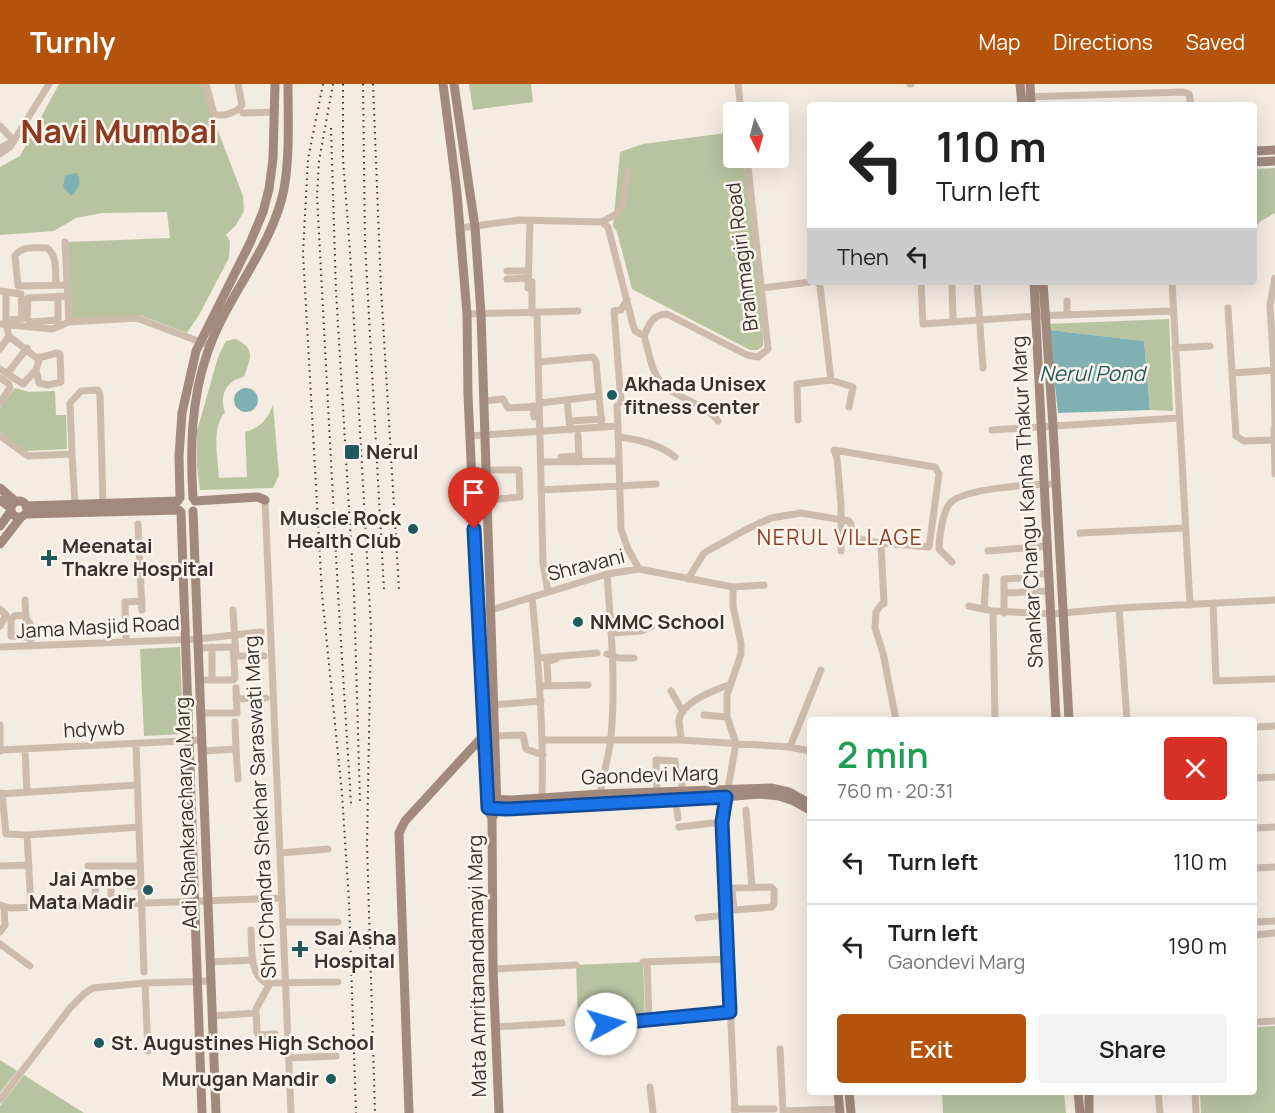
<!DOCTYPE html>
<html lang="en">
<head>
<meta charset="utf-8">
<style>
  body { margin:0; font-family:Manrope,sans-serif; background:#f2f2f2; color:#222; height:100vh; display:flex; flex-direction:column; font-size:22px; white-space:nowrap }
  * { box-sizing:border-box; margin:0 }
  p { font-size:20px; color:#767676 }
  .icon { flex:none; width:33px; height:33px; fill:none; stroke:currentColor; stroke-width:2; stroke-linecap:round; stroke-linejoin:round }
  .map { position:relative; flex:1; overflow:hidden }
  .drawer { position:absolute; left:807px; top:633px; width:450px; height:378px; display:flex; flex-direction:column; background:#fff; border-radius:6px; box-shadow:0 6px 24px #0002 }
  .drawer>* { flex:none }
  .hud { position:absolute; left:807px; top:18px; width:450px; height:183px; border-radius:6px; box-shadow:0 6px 24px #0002; background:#fff; color:#222; overflow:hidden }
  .needle { width:39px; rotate:174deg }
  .buttons { position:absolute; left:723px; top:18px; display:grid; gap:12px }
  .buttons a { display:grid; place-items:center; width:66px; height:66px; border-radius:6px; background:#fff; box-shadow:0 6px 24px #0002; font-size:30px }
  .pin { position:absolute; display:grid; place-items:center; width:51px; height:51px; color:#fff; margin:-62px -26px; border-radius:50% 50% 50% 0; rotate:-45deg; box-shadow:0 0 6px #0007 }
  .pin .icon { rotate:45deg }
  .me { position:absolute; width:66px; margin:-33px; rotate:84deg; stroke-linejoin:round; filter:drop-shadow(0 0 4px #0008) }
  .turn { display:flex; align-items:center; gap:21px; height:126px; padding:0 30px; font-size:27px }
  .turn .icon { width:78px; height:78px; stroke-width:2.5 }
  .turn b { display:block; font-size:42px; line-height:51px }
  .then { display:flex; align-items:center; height:57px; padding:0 30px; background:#0003; gap:12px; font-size:22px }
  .round { display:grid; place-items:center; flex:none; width:63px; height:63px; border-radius:6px; background:#f2f2f2 }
  .headline { display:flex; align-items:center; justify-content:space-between; height:102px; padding:0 30px }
  h1 { font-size:36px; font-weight:600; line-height:45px; color:#1e9e55 }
  .action { display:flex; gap:12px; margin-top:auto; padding:12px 30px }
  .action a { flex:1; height:69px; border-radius:6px; background:#b45309; color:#fff; font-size:24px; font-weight:600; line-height:69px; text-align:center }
  .action a+a { background:#f2f2f2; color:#222 }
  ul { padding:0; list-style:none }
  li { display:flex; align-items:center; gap:18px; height:84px; padding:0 30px; border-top:2px solid #e0e0e0 }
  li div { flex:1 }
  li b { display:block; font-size:22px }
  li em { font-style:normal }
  header { display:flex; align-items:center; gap:36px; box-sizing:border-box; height:84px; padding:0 30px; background:#b45309; color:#fff }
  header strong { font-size:28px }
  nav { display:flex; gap:33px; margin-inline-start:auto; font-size:21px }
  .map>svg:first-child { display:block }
</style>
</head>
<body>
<header>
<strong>Turnly</strong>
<nav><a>Map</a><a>Directions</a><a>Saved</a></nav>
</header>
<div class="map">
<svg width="1275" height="1029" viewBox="0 0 1275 1029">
  <rect width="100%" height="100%" fill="#f4ebe1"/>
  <path fill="#b8c4a0" d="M59,0H203L212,31L243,112L244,127L236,141L226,151L230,157L229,174L199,231L187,249L140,231L72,235L68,158L170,154L167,128L102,129L76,134L54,147L0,151V83L20,72Z
    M469,0H531L533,18L473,26Z
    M733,48L734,74H743L758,174L763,255V262L758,266H750L632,205L617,148L613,142L620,68L643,60Z
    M1275,84V129L1261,137L1254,144V85Z
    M1169,235L1173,327L1150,326L1144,257L1049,246L1047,240Z
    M235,255C257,264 250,275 244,293C226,296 219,312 225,328C211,344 218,374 219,394L247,393L245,348C261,343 267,336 273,321L279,391L273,404L200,406L197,381V347L218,273L226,257Z
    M15,304L29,308L55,307L56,331H66L67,365L25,367L0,348V324Z
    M180,563L183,650L144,652L140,565Z
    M643,878L645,932L578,935L576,881Z
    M1275,942V1029H1201L1200,1008H1254V943Z
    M0,976L17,987L0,1009Z
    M24,991L84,1029H0V1022Z
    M942,1008H1064L1066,1029H943Z"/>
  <path fill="#7fb0b2" d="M77,89C82,97 79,106 71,112L63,103L65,91Z
    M1049,246L1144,257L1150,326L1058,329Z
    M234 316a12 12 0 1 1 24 0a12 12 0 1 1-24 0Z"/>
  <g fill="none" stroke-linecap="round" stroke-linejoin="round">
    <path stroke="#cdbbac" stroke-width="7" d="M206,0L214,30C222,33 237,29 242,21L238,0
      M738,0L741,28
      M910,0H911
      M1026,13L1183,8L1189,10L1191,21
      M243,29L274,28
      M0,42L14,57
      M0,64L12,58
      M0,70L10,63L49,0
      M602,138L618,129L622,122L628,87
      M460,144L520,136L602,138L608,143L633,241L635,247L644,252
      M65,158L69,238
      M507,187H528
      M1275,194L1270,221L1274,286L1275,345
      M507,195L528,194
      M532,198V229
      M817,198L820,202L831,296
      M921,198L923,240L1036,232L1173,227
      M952,198L953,238
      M977,198L983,284
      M1172,198L1190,521
      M56,201C55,189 58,172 47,164C34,164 23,161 15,172L18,202H20L67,201
      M528,204L530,137
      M762,204L810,198
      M0,207L21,210L22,235L6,236
      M1067,217V231
      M1228,224L1236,352L1244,357L1273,356
      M537,229L543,479L548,508
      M467,230L578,227
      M27,235L28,214L68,212
      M30,238L58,236V212
      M0,240L52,245L69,238L137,234L211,262
      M1175,264L1210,262
      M0,265L9,252
      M538,278L593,273L596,278L599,312L540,319
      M0,285L23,300L36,286L39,276L9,252L6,240V209
      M36,286L39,299L48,301L61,298L60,270L57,269L38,274
      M1232,289L1275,286
      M7,290L27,264
      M0,294L9,300L10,304L0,319
      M599,312L602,343
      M567,316L570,346
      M484,317L503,315L508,324L540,322
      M621,318L614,227L621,226L627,216
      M533,322L534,333
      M617,322L618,342
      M798,336L797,300L831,296L853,303L849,323
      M572,337L602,335
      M718,337C702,316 667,314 655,289C650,278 648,264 644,252C649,240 653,230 667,230L747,271L758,273L768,265L747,74
      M1274,345L1275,390
      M992,346L1178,334
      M578,351L579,378
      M0,352L28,372L72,370L75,421
      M469,352L618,342L621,445L628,465L639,485
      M618,353C638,355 659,360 675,373
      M72,370L70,319L81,307L98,306L100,311L103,420
      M561,373L579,372
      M541,378L618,377
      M485,386H519L520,413L487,416
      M541,406L656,400
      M265,416L291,1029
      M138,440L142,526
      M1080,449L1185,444
      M841,467V420L837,374L834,366L935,383L939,390L929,463L881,459L884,520L881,521L876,528L875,544L883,569L896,636
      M988,467L1048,462
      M952,478L939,465C939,454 943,427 950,419C964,404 1035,400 1056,400
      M688,495L704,469L747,445L771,434L801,429L849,437L851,440L852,452L863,456L881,459
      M1004,509L1050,507
      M532,513C539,581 544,647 542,715
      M25,516L26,535L30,539L31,562
      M1213,519L1216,597L1275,595
      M969,522L988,526
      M1119,524L1127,636
      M0,525L6,531L0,542
      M984,525L986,493
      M233,526L236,572H264
      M1004,529V495L1024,494L1027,490H1049
      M478,530L607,490L639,485L733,503L764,501
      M26,531L14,532L11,536V552L26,553L39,551
      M611,549L641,547L651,543
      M126,558L125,518L142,517
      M0,563L198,555L261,548
      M212,563V596
      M198,564L233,563L235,594L233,596H199
      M607,570L619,574H634
      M538,574L597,569
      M548,598L547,578L556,575
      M540,602L588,601
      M671,607L683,628
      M236,615L266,614
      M493,621L541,617
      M200,629H237L236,604
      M704,631L727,633L736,659L722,738L735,1029
      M727,633V611L741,570V559L733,522V503
      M995,636L993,527L1051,530L1119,524L1275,516
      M0,641V667
      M1254,643L1275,642
      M494,652L523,651L526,665L543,671
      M543,656H681L790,663L810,667
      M681,656C681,649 679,642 679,636C681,618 717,605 731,600
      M136,660L144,888
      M790,663L821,586
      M25,665L27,708
      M236,665L238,695
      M1,666L202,656
      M203,667L236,665L235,638
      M1254,694L1275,693
      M657,708L656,676L675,677L676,688L682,691V707
      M2,709L6,750L27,751L139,743
      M0,710L137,701
      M600,713C602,693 609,673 611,653C616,598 611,544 607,490
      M676,717L678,734
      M746,726L752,804
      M679,743L722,738
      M1254,744L1275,743
      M27,751L31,823
      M280,769L328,765
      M0,782L29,781
      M88,782H140
      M1254,784L1275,783
      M111,798V812
      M725,804H732L771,803L774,806V820L772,823L734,826L732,804
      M95,812L96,799L126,797L129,802H141
      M0,821L10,824L282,814
      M698,834L726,831
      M284,838H338
      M1254,838L1275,837
      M251,846C252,864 249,889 266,899L338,898
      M0,848L5,841L4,824
      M1254,851L1275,849
      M0,860L30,882
      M210,878L253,876
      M643,878L728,875
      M647,878L649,936
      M493,885L576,881
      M145,899L148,967
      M270,899L256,925L257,949L260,951L275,950
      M212,932L256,929
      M1254,938L1275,937
      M606,940L730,928
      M495,943L562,939
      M780,965L783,1027L840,1025
      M289,974L336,972
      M650,1003L653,1029
      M1158,1008L1160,1029
      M1195,1008L1196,1029
      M0,1016L70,924L85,909L93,904L145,899L211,897
      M734,1025H774"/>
    <path stroke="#a18a7d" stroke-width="9" d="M443,0L457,109L467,230L468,311L487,724L492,734L493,885L499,1029
      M454,0L475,143L481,230L497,725L492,734
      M1020,0L1022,21
      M1030,0L1031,21
      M1254,67L1275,66
      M1254,78L1275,77
      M1034,198L1056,636
      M1043,198L1053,342L1069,636
      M0,404L16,418
      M180,414L179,372L182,329L196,267L250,159L263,128L269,105L273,75L275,0
      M193,414C190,366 191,316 207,270C226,212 272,165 284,105C290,71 288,34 288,0
      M0,416L11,424
      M195,417L258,413L265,416
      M11 425a8 8 0 1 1 16 0a8 8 0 1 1-16 0Z
      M26,422L178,417
      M193,427L216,1029
      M181,428L202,1029
      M25,430L179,426
      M0,442L11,427
      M0,460L21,433
      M493,715L512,716L600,710L771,704L789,708L810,720
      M492,724L676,717L759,710L779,712L794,717L810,726
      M838,1008L840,1029
      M849,1008L851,1029
      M1078,1008L1080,1029
      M1089,1008V1029
      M409,1029L399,749L405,737L483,652"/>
    <path stroke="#3b302b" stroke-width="2" stroke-dasharray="1.5 4.5" stroke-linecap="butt" d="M323,0L308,75L303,169L322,510L342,710L349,818L356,1029
      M333,0L319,77L317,112L338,509L351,720
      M343,0V75L350,167L371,544L367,761L375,1029
      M363,0L365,159L384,506
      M373,0L381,204L399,506
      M331,44L336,207L354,508L360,718"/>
  </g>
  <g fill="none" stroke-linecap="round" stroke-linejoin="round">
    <defs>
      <path id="route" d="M474,445L488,724L506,725L726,713L722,738L730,928L606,940"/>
    </defs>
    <use href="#route" stroke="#114b97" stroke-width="15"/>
    <use href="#route" stroke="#1a73e8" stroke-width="10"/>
  </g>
  <g fill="#1f5a5e" stroke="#fbf5ee" stroke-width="2">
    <circle cx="612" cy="311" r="6"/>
    <rect x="344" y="360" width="16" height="16" rx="3"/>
    <circle cx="413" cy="445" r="6"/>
    <path d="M46 465h6v6h6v6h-6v6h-6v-6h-6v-6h6z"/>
    <circle cx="578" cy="538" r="6"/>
    <circle cx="148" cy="806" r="6"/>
    <path d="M297 856h6v6h6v6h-6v6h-6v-6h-6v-6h6z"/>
    <circle cx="99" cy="959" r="6"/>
    <circle cx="331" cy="995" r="6"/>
  </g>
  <g text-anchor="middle" stroke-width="5" stroke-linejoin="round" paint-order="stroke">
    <g font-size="20" fill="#3b302b" stroke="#fbf5ee">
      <text transform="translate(742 173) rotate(-97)" y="7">Brahmagiri Road</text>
      <text transform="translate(1027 418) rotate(-93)" y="7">Shankar Changu Kanha Thakur Marg</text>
      <text transform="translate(586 481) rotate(-14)" y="7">Shravani</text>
      <text transform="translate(98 543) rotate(-3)" y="7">Jama Masjid Road</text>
      <text transform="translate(94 645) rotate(-3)" y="7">hdywb</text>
      <text transform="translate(650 691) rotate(-2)" y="7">Gaondevi Marg</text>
      <text transform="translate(260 723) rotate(-93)" y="7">Shri Chandra Shekhar Saraswati Marg</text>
      <text transform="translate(186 729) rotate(-92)" y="7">Adi Shankaracharya Marg</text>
      <text transform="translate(477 882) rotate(-91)" y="7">Mata Amritanandamayi Marg</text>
    </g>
    <g font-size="20" font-weight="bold" fill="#3b302b" stroke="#fbf5ee" text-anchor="start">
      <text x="624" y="307">Akhada Unisex<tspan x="624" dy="23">fitness center</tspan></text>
      <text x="366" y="375">Nerul</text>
      <text x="401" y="441" text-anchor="end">Muscle Rock<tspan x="401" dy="23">Health Club</tspan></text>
      <text x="62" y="469">Meenatai<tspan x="62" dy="23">Thakre Hospital</tspan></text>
      <text x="590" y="545">NMMC School</text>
      <text x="136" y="802" text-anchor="end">Jai Ambe<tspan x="136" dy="23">Mata Madir</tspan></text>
      <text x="314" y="861">Sai Asha<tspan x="314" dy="23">Hospital</tspan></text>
      <text x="111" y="966">St. Augustines High School</text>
      <text x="319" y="1002" text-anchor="end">Murugan Mandir</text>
    </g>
    <g font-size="21" font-style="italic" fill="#1f5a5e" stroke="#fbf5ee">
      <text x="1092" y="297">Nerul Pond</text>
    </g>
    <g font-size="21" letter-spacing="1.5" fill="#8c3b22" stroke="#fbf5ee">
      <text x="840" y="461">NERUL VILLAGE</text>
    </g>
    <g font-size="32" font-weight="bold" fill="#8c3b22" stroke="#fbf5ee">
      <text x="119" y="59">Navi Mumbai</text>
    </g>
  </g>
</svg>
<div class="buttons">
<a><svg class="needle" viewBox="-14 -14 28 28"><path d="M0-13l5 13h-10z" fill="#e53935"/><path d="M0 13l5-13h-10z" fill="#767676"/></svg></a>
</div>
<div class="pin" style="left:474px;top:445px;background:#d93025"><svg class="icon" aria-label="arrive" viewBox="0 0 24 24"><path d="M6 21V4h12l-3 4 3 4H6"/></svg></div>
<svg class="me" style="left:606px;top:940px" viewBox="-20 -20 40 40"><circle r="19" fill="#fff"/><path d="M0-13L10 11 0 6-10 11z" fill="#1a73e8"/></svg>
<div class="hud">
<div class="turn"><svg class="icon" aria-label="left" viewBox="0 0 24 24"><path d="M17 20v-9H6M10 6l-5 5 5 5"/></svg><div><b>110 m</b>Turn left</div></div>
<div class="then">Then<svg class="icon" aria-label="left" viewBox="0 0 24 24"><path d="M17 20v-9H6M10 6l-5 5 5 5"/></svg></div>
</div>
<section class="drawer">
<div class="headline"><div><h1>2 min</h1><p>760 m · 20:31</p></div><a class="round" style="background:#d93025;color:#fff"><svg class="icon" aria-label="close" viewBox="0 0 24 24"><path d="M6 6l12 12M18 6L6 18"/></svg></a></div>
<ul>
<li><svg class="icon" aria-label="left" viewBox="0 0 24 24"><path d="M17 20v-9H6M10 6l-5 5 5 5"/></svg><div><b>Turn left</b></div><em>110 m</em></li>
<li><svg class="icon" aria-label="left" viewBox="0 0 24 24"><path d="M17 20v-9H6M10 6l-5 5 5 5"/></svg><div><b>Turn left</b><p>Gaondevi Marg</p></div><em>190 m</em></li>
</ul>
<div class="action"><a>Exit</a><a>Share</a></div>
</section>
</div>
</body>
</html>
